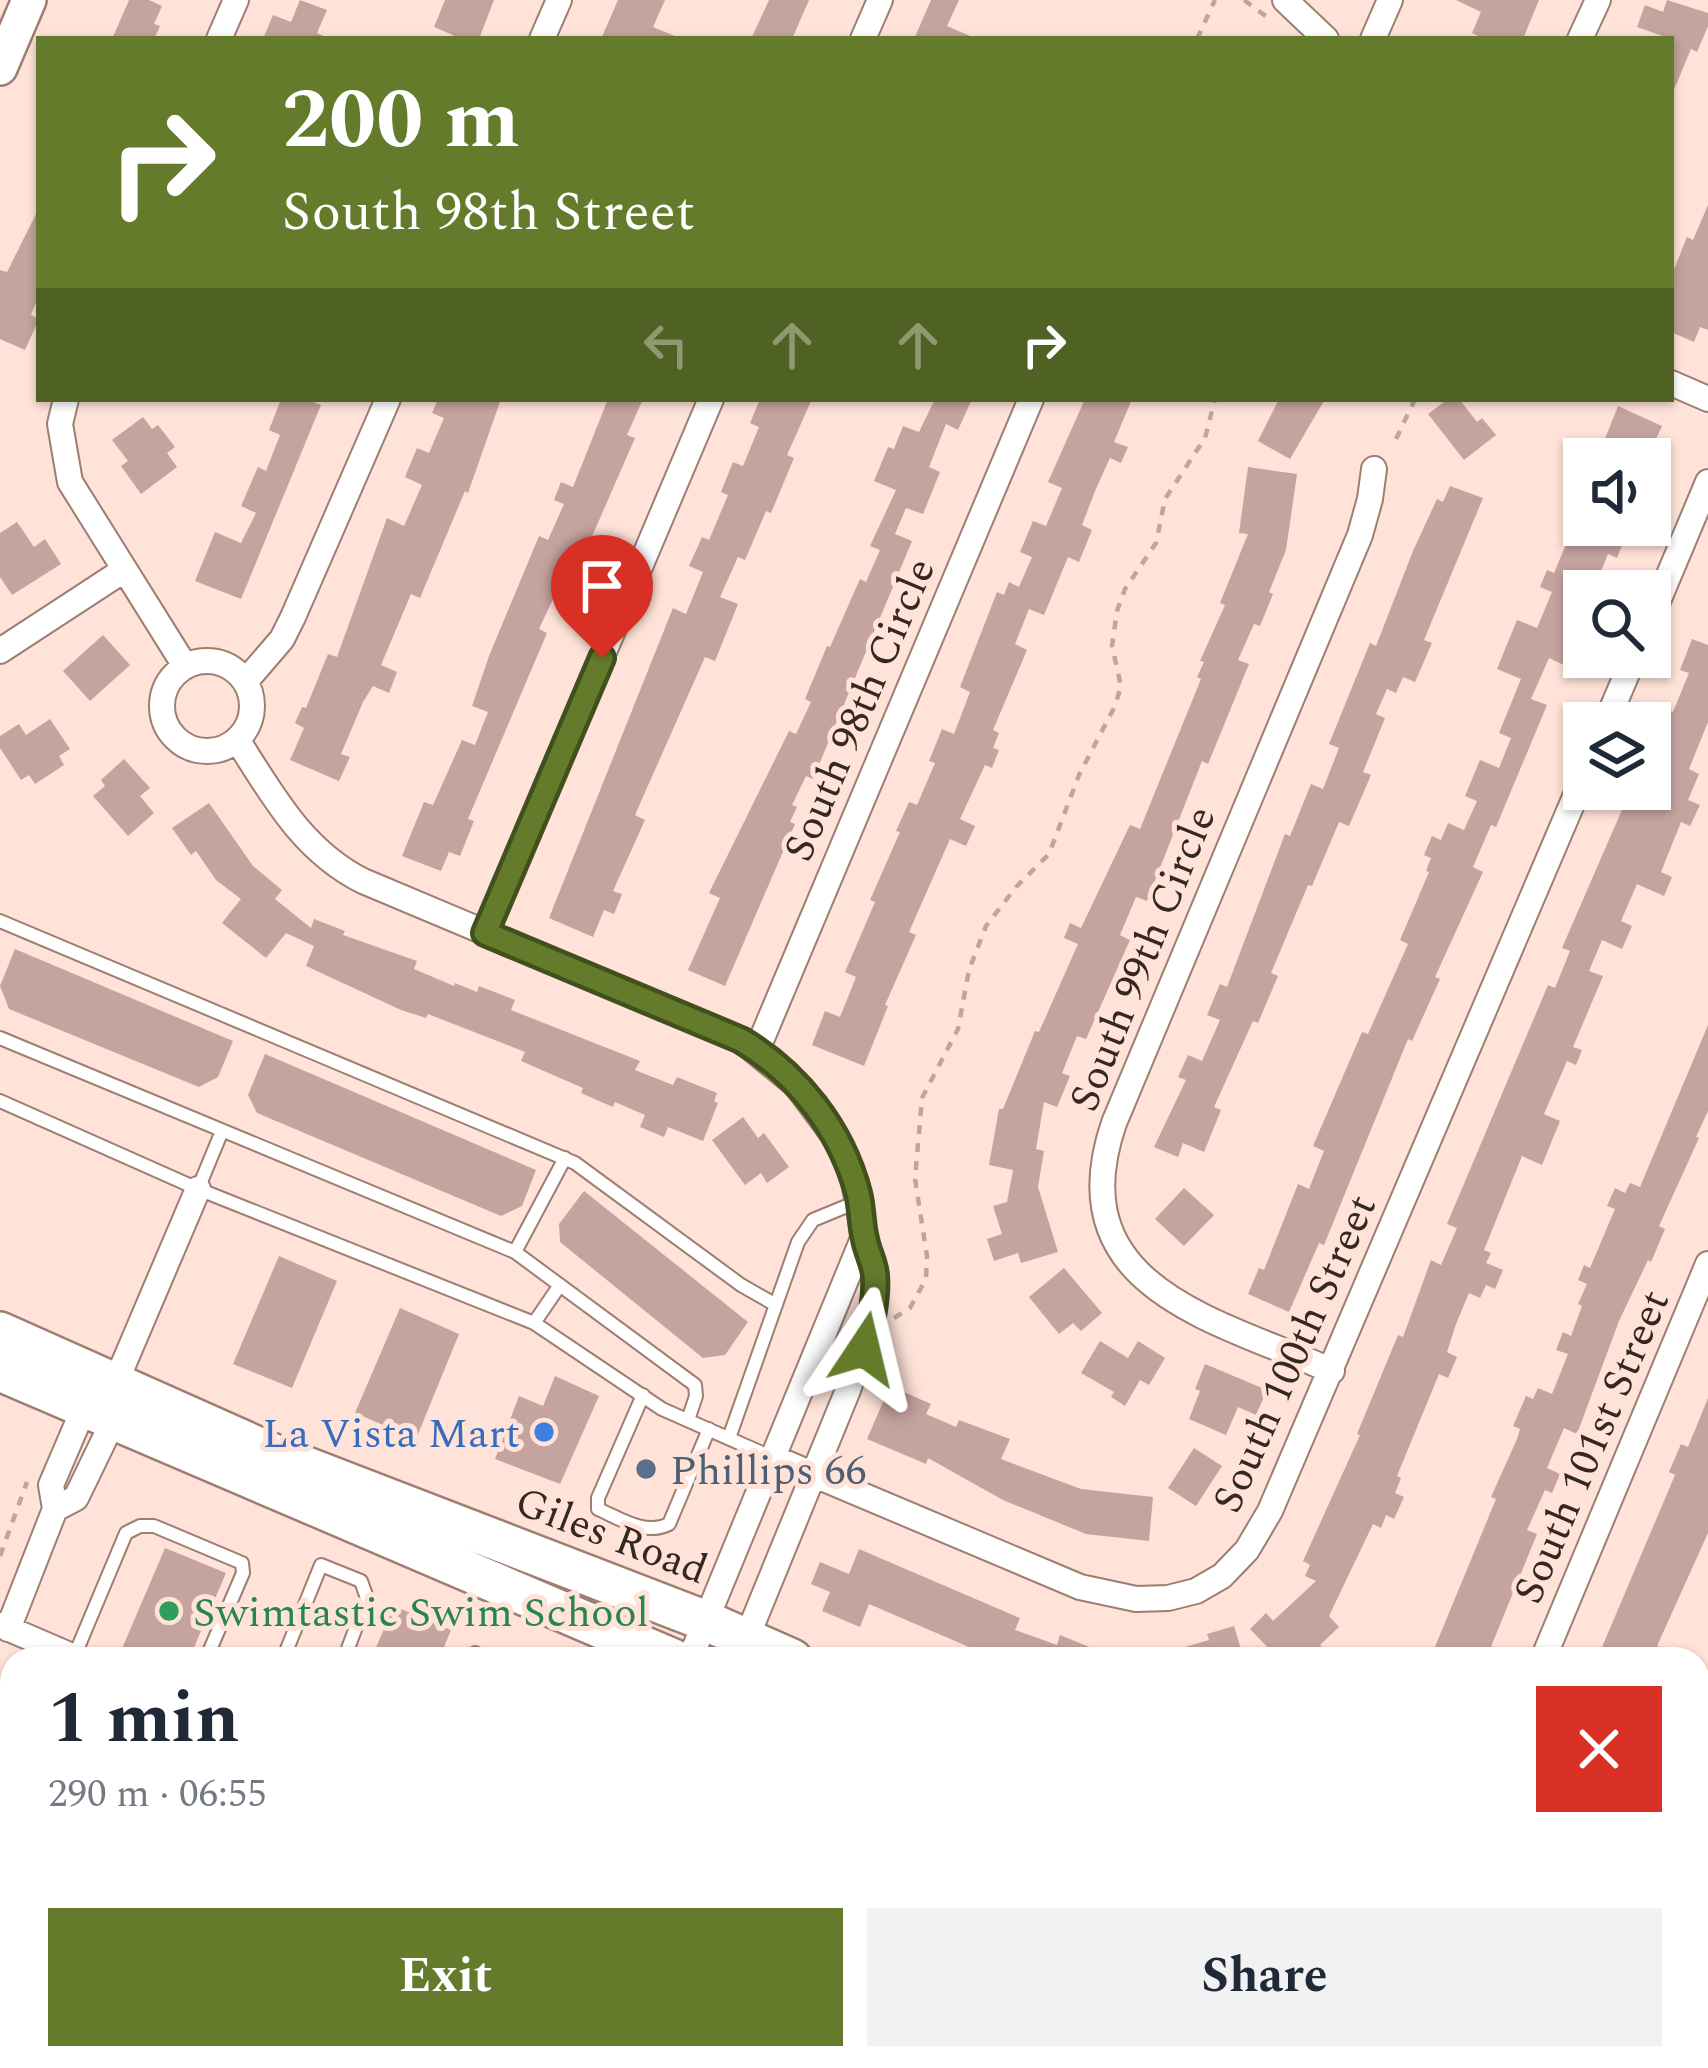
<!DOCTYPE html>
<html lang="en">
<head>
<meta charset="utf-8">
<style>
  body { margin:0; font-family:Spectral,serif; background:#f2f2f3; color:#1f2937; height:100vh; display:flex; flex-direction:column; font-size:45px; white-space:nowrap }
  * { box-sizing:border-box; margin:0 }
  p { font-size:39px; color:#747a83 }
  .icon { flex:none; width:66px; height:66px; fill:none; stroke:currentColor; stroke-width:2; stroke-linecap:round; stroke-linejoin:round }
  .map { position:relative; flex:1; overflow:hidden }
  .panel { position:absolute; left:0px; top:1647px; width:1710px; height:423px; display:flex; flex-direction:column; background:#fff; border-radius:36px 36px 0 0; box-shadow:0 3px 9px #0004 }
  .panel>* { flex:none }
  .hud { position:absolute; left:36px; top:36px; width:1638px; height:366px; border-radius:0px; box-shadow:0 3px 9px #0004; background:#657b2c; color:#fff; overflow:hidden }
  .tools { position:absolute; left:1563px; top:438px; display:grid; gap:24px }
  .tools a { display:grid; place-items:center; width:108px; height:108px; border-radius:0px; background:#fff; box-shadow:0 3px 9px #0004; font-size:60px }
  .pin { position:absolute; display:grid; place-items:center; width:102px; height:102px; color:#fff; margin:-123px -51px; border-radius:50% 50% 50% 0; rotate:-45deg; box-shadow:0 0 12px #0007 }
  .pin .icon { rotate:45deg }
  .me { position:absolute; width:132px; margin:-66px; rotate:10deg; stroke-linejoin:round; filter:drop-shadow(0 0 9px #0008) }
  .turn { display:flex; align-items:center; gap:42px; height:252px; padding:0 48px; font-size:54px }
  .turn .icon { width:156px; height:156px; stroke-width:2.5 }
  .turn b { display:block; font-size:84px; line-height:102px }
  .lanes { display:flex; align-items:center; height:114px; padding:0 48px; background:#0003; justify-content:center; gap:60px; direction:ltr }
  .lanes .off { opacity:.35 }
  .round { display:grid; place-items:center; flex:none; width:126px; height:126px; border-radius:0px; background:#f2f2f3 }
  .summary { display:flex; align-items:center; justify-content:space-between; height:204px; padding:0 48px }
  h1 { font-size:72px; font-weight:700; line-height:90px }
  .cta { display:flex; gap:24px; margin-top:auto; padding:24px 48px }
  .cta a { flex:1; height:138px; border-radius:0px; background:#657b2c; color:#fff; font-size:48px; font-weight:700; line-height:138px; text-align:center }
  .cta a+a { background:#f2f2f3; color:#1f2937 }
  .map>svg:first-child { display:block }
</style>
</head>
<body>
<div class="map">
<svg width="1708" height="2068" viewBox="0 0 1708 2068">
  <rect width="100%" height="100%" fill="#ffe3d8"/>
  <path fill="#c5a39f" d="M129,0H149L162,6L154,24L160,26L154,39H112Z
    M300,0L327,10L317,33L330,39H263L273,15L291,22Z
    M445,0H494L479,39H452L453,35L434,27Z
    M618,0H665L653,27L682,39H601Z
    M769,0H809L792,39H751Z
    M931,0H959L947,26L977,39H914Z
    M1456,0H1539L1523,39H1484L1472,33L1481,12Z
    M1667,0L1708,13V26L1697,52L1691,49L1671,97V39L1637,27L1645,5L1663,12Z
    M1708,205V330L1700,327L1694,342L1671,332V277L1687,237L1693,240Z
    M39,208V295L31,315L39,319L25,350L0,339V270L7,272Z
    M281,399H305L321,405L241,599L195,581L215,532L241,543L256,513L241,506L258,467L266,471L280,435L269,430Z
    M438,399H501L468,493L465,491L420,598L411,594L381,665L397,672L389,693L373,686L363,702L341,754L350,757L339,781L290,760L304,728L295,723L302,707L306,708L328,654L337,657L387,518L404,526L422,485L405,477L417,448L429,453L444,418L432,413Z
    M608,399H643L627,435L635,438L563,603L553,599L539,629L547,633L468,819L474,821L460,856L449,852L441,871L402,856L424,802L433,805L462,740L475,745L488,712L472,706L489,656L539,536L548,540L564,504L554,500L561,482L573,487Z
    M760,399H812L787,455L794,458L771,513L766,511L745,560L738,557L720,597L738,604L715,661L705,657L635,815L645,820L613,891L622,894L614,914L604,910L593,937L549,918L673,608L686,614L703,572L689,566L702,537L709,540L728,495L721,492L733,462L743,466L759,427L750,423Z
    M935,399H972L958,430L946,424L929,467L940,472L923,514L906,508L895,534L912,541L813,779L806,776L792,805L797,807L790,822L795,824L725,986L688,970L720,898L709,893L789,731L796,734L811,702L805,699L827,646L830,647L860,579L866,582L880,550L870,546L896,490L874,481L888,447L894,449L903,426L919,432Z
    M1085,399H1132L1114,442L1128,447L1121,463L1110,458L1095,491L1082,525L1092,530L1079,562L1068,557L1044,615L1029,609L1015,644L1027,650L993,730L999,733L993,748L999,750L992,768L985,765L960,819L975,826L966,846L950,839L909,932L916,935L885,1005L888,1006L864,1066L812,1045L825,1011L840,1017L856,977L845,972L875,902L870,900L900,832L896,831L909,802L917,805L935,763L929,761L942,729L954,734L970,692L960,687L997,592L1004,595L1009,582L1019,587L1032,557L1020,552L1033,521L1046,526L1062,488L1048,482Z
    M1279,399H1325L1290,459L1258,441Z
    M1448,399H1459L1477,422L1482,418L1496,435L1464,460L1428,414Z
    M1618,406L1662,426L1647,459H1597Z
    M143,417L152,429L158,425L175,447L167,453L177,467L141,494L121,466L128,461L112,440Z
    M1248,467L1297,474L1286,550L1269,592L1273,594L1260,626L1254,624L1238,660L1249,664L1208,764L1202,761L1147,901L1136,897L1120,935L1130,940L1086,1039L1077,1036L1062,1073L1070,1076L1057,1107L1044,1102L1036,1149L1044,1151L1038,1187L1058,1252L1021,1263L1018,1253L994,1261L987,1239L1002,1234L993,1206L1007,1202L1013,1170L989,1165L999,1109H1003L1035,1031L1039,1032L1078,944L1064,938L1070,923L1081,928L1130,825L1140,829L1201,679L1197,677L1204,662L1200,661L1225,605L1220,603L1248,534L1239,533Z
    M1450,486L1483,498L1424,640L1432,643L1415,682L1403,677L1396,693L1387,689L1376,714L1385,718L1363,772L1371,775L1349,826L1339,822L1312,886L1308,885L1271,973L1278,976L1258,1023L1253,1021L1214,1107L1221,1110L1204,1152L1183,1143L1178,1157L1154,1147L1186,1080L1178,1077L1188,1055L1202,1061L1220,1020L1207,1015L1220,984L1227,987L1285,834L1290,836L1311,784L1323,789L1339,748L1329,744L1370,643L1376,646L1413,551L1437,499L1443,502Z
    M17,522L34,547L45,539L61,564L12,595L0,577V533Z
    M1574,525H1630L1617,558L1608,554L1593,591H1584V624L1566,666L1549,658L1531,699L1547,705L1496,827L1491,825L1473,867L1483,872L1435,977L1440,979L1412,1041L1408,1039L1324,1245L1319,1243L1289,1312L1248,1294L1259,1268L1264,1270L1298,1184L1309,1189L1324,1151L1313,1146L1362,1032L1368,1034L1408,944L1400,940L1429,872L1426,871L1431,858L1424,855L1432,836L1441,840L1448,823L1464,830L1477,801L1465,796L1480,760L1499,768L1511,738L1499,733L1521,679L1497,669L1517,620L1537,628L1552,592L1540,587L1547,570L1554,573Z
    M103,635L130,665L90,701L63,671Z
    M1692,639L1708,645V722L1689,769L1699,774L1688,800L1700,805L1690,826L1681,822L1661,872L1672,877L1664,896L1637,884L1621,921L1632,926L1622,949L1602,940L1589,971L1603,976L1573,1047L1582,1050L1576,1065L1567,1061L1544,1114L1560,1121L1542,1165L1522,1156L1484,1250L1491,1253L1486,1263L1503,1270L1495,1289L1486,1285L1480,1298L1469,1293L1456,1324L1447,1352L1457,1357L1448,1378L1439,1374L1397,1476L1401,1478L1395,1493L1404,1497L1394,1519L1386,1515L1381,1528L1373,1524L1329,1616L1339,1627L1320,1645L1333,1659H1286L1277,1649L1273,1653L1250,1629L1266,1613L1273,1621L1316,1581L1305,1576L1310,1565L1303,1561L1360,1435L1357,1434L1398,1335L1403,1337L1431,1260L1441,1265L1457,1228L1447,1224L1548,985L1555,988L1570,951L1562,948L1631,789H1650V758L1657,742L1650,739L1663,708L1673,712L1689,673L1680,670Z
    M50,719L70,749L59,756L64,765L35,784L29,775L21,780L0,748V736L19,724L26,735Z
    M124,759L150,788L140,796L154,813L128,836L93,796L105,786L101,780Z
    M209,803L253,866L282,890L275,899L311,928L314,919L345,931L343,935L417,961L414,969L454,986L455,983L477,992L479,986L515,1000L511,1010L640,1061L635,1070L673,1085L677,1077L717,1093L714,1101L718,1103L703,1141L668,1127L664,1137L640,1127L645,1115L615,1102L613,1107L581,1093L583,1088L521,1061L525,1052L428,1014L426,1018L401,1010L306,966L314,946L286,933L266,958L222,923L241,899L216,880L196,851L191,855L172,828Z
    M15,949L233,1041L218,1077L199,1087L9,1009L0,986Z
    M1708,1025V1111L1696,1137L1699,1138L1659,1226L1665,1229L1651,1262L1648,1260L1619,1321L1577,1434L1564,1428L1547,1468L1560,1474L1552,1493L1545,1490L1527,1530L1537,1534L1486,1659H1430L1496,1499L1491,1497L1517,1439L1520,1429L1513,1426L1526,1396L1533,1399L1538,1388L1552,1394L1568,1354L1556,1350L1563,1332L1571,1336L1582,1306L1578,1304L1587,1284L1578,1280L1584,1265L1590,1268L1615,1209L1607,1206L1615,1188L1625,1193L1630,1183L1640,1187Z
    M265,1054L536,1170L522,1206L501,1216L257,1113L248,1095Z
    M743,1117L758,1138L764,1133L789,1167L767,1183L761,1173L745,1185L712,1140Z
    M1184,1188L1214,1215L1184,1246L1155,1219Z
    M584,1191L748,1322L725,1355L703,1358L560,1242L559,1224Z
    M279,1256L337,1281L292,1388L233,1364Z
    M1064,1268L1102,1313L1081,1331L1073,1323L1059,1334L1029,1297Z
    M400,1308L459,1334L416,1439L355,1413Z
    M1100,1341L1128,1358L1138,1341L1165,1358L1149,1385L1140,1380L1125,1406L1111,1397L1114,1392L1081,1373Z
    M1205,1364L1267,1390L1256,1415L1238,1407L1226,1435L1189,1419L1200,1391L1195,1389Z
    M555,1376L599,1396L560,1484L495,1459L519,1396L543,1406Z
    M890,1386L931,1404L926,1414L956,1427L959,1420L1010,1439L1001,1459L1081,1489L1153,1497L1149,1541L1086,1534L1003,1500L928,1458L926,1464L867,1439Z
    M1708,1398V1533L1657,1646L1686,1659H1597L1675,1475L1669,1472L1681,1444L1688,1447Z
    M1194,1448L1222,1466L1196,1506L1168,1488Z
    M165,1548L226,1573L189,1659H141L121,1651Z
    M859,1549L1020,1618L1015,1630L1057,1645L1060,1635L1119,1659H997L869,1604L860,1627L822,1611L830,1592L811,1584L820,1562L849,1574Z
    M394,1606L451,1630L439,1659H371Z
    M1234,1626L1244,1659H1162L1161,1654L1209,1640L1207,1634Z"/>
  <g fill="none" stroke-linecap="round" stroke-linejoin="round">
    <defs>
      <path id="service" d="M0,921L575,1163L741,1285L776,1305
        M0,1038L515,1252L695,1385L696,1396L688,1420
        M0,1101L198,1189L534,1323L662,1409L771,1457
        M198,1189L222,1131
        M515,1252L565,1158
        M534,1323L560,1285
        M643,1395L598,1498V1509C621,1519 645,1536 669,1524L709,1429
        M729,1438L798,1242L813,1220L859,1201
        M74,1657L126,1533L140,1526H154L242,1563L243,1573L206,1659
        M283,1659L321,1565L361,1581L367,1598L344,1659
        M472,1659L475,1653L487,1659
        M0,1798L12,1803
        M66,2068L71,2058"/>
      <path id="minor" d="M1285,0L1326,39
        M219,39L236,0
        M542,39L559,0
        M863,39L880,0
        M1373,39L1390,0
        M1580,39L1598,0
        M1671,383L1708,399
        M66,399L60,424L70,482L185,666
        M1650,620L1708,482
        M0,651L124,570
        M162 706a45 45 0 1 1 90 0a45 45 0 1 1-90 0Z
        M245,682L282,639L293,617L388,399
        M1606,723L1634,657
        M238,741C273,796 303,851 363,881L741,1040L796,1085L837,1140L853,1176L864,1236L875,1274L873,1315L848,1390L738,1659
        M485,933L711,399
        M757,1050L1031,399
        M1332,1371C1219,1320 1057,1289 1114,1123L1360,535L1370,499L1374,469
        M772,1457L1080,1587L1136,1599L1168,1598L1196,1591L1222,1576L1247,1550L1270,1511L1584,776
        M55,1509L76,1498L105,1438L112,1420L115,1384L198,1189
        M0,1625L79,1659
        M8,1629L55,1509L51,1485L84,1408L94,1400
        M690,1659L864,1236
        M1543,1659L1708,1264
        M1698,1834L1708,1833
        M548,2058V2068
        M1049,2058L1052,2068
        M266,2068L270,2058
        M433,2068L436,2058
        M568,2068L570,2058
        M1342,2068L1347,2058
        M1389,2068L1393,2058"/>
      <path id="secondary" d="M0,68L29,0"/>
      <path id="primary" d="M0,1332L278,1456L706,1621L792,1659
        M0,1371L673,1659
        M1698,2053L1708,2058
        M1594,2058L1618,2068"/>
    </defs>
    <use href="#service" stroke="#9d7e71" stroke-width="16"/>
    <use href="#minor" stroke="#9d7e71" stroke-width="28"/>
    <use href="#secondary" stroke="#9d7e71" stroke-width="38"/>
    <use href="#primary" stroke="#9d7e71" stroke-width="44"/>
    <path stroke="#bda69d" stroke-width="4.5" stroke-dasharray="9 9" stroke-linecap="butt" d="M1244,0L1271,20
      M1197,39L1215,0
      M1396,439L1415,399
      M894,1318L910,1308L926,1279L927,1256L915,1179L922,1098L958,1029L969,970L986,926L1016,887L1049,854L1079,775L1115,706L1121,686L1112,646L1117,611L1125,589L1156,543L1165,499L1205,438L1215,399
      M0,1556L27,1482
      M1698,1720L1708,1697
      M594,2068L595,2058"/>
    <use href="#service" stroke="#fff" stroke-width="12"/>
    <use href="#minor" stroke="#fff" stroke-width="24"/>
    <use href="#secondary" stroke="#fff" stroke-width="33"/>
    <use href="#primary" stroke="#fff" stroke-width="39"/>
  </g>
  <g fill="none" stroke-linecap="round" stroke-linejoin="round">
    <defs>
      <path id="route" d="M602,658L485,933L741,1040C798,1074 841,1129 858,1193C862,1208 861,1224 865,1239C867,1251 874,1263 875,1275C877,1300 870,1326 864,1349"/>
    </defs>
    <use href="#route" stroke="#42501d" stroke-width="30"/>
    <use href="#route" stroke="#657b2c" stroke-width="21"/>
  </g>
  <circle fill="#3f7fe0" stroke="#ffe3d8" stroke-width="4.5" cx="544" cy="1432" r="12"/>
  <circle fill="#5c6f8a" stroke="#ffe3d8" stroke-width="4.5" cx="646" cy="1469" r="12"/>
  <circle fill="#2e9e5b" stroke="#ffe3d8" stroke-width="4.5" cx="169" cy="1611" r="12"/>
  <g text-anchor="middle" stroke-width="10" stroke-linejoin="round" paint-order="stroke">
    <g font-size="42" fill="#352823" stroke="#ffe3d8">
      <text transform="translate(858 709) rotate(-67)" y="15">South 98th Circle</text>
      <text transform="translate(1141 958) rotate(-68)" y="15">South 99th Circle</text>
      <text transform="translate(1293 1353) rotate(-66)" y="15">South 100th Street</text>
      <text transform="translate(1590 1446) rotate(-67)" y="15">South 101st Street</text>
      <text transform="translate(612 1534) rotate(21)" y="15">Giles Road</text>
    </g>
    <g font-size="42" fill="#366cbe" stroke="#ffe3d8" text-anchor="end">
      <text x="520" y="1447">La Vista Mart</text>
    </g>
    <g font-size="42" fill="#4e5e75" stroke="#ffe3d8" text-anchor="start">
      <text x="670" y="1484">Phillips 66</text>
    </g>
    <g font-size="42" fill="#27864d" stroke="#ffe3d8" text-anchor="start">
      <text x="193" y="1626">Swimtastic Swim School</text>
    </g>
  </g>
</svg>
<div class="tools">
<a><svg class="icon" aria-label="sound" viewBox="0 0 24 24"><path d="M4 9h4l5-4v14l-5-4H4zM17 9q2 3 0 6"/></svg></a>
<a><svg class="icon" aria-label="search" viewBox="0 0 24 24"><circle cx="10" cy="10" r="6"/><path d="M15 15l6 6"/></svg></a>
<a><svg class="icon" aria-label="layers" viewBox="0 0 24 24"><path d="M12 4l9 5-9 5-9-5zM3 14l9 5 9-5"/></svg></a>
</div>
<div class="pin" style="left:602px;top:658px;background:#d93025"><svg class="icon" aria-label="arrive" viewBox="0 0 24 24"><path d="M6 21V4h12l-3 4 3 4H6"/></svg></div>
<svg class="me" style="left:864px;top:1349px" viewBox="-20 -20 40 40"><path d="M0-17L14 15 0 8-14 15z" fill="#657b2c" stroke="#fff" stroke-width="4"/></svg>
<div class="hud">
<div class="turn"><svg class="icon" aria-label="right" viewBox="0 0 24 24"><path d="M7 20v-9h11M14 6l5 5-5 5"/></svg><div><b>200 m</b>South 98th Street</div></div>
<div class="lanes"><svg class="icon off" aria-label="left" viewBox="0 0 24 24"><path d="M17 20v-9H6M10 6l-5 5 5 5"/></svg><svg class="icon off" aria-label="ahead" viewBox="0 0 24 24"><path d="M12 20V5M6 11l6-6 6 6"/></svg><svg class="icon off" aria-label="ahead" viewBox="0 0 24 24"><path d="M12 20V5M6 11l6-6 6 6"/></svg><svg class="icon" aria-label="right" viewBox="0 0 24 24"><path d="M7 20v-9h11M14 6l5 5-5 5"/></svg></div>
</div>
<section class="panel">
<div class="summary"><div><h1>1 min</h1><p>290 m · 06:55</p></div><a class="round" style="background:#d93025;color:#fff"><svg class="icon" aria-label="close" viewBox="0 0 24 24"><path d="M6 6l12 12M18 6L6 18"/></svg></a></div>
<div class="cta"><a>Exit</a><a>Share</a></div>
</section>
</div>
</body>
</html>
